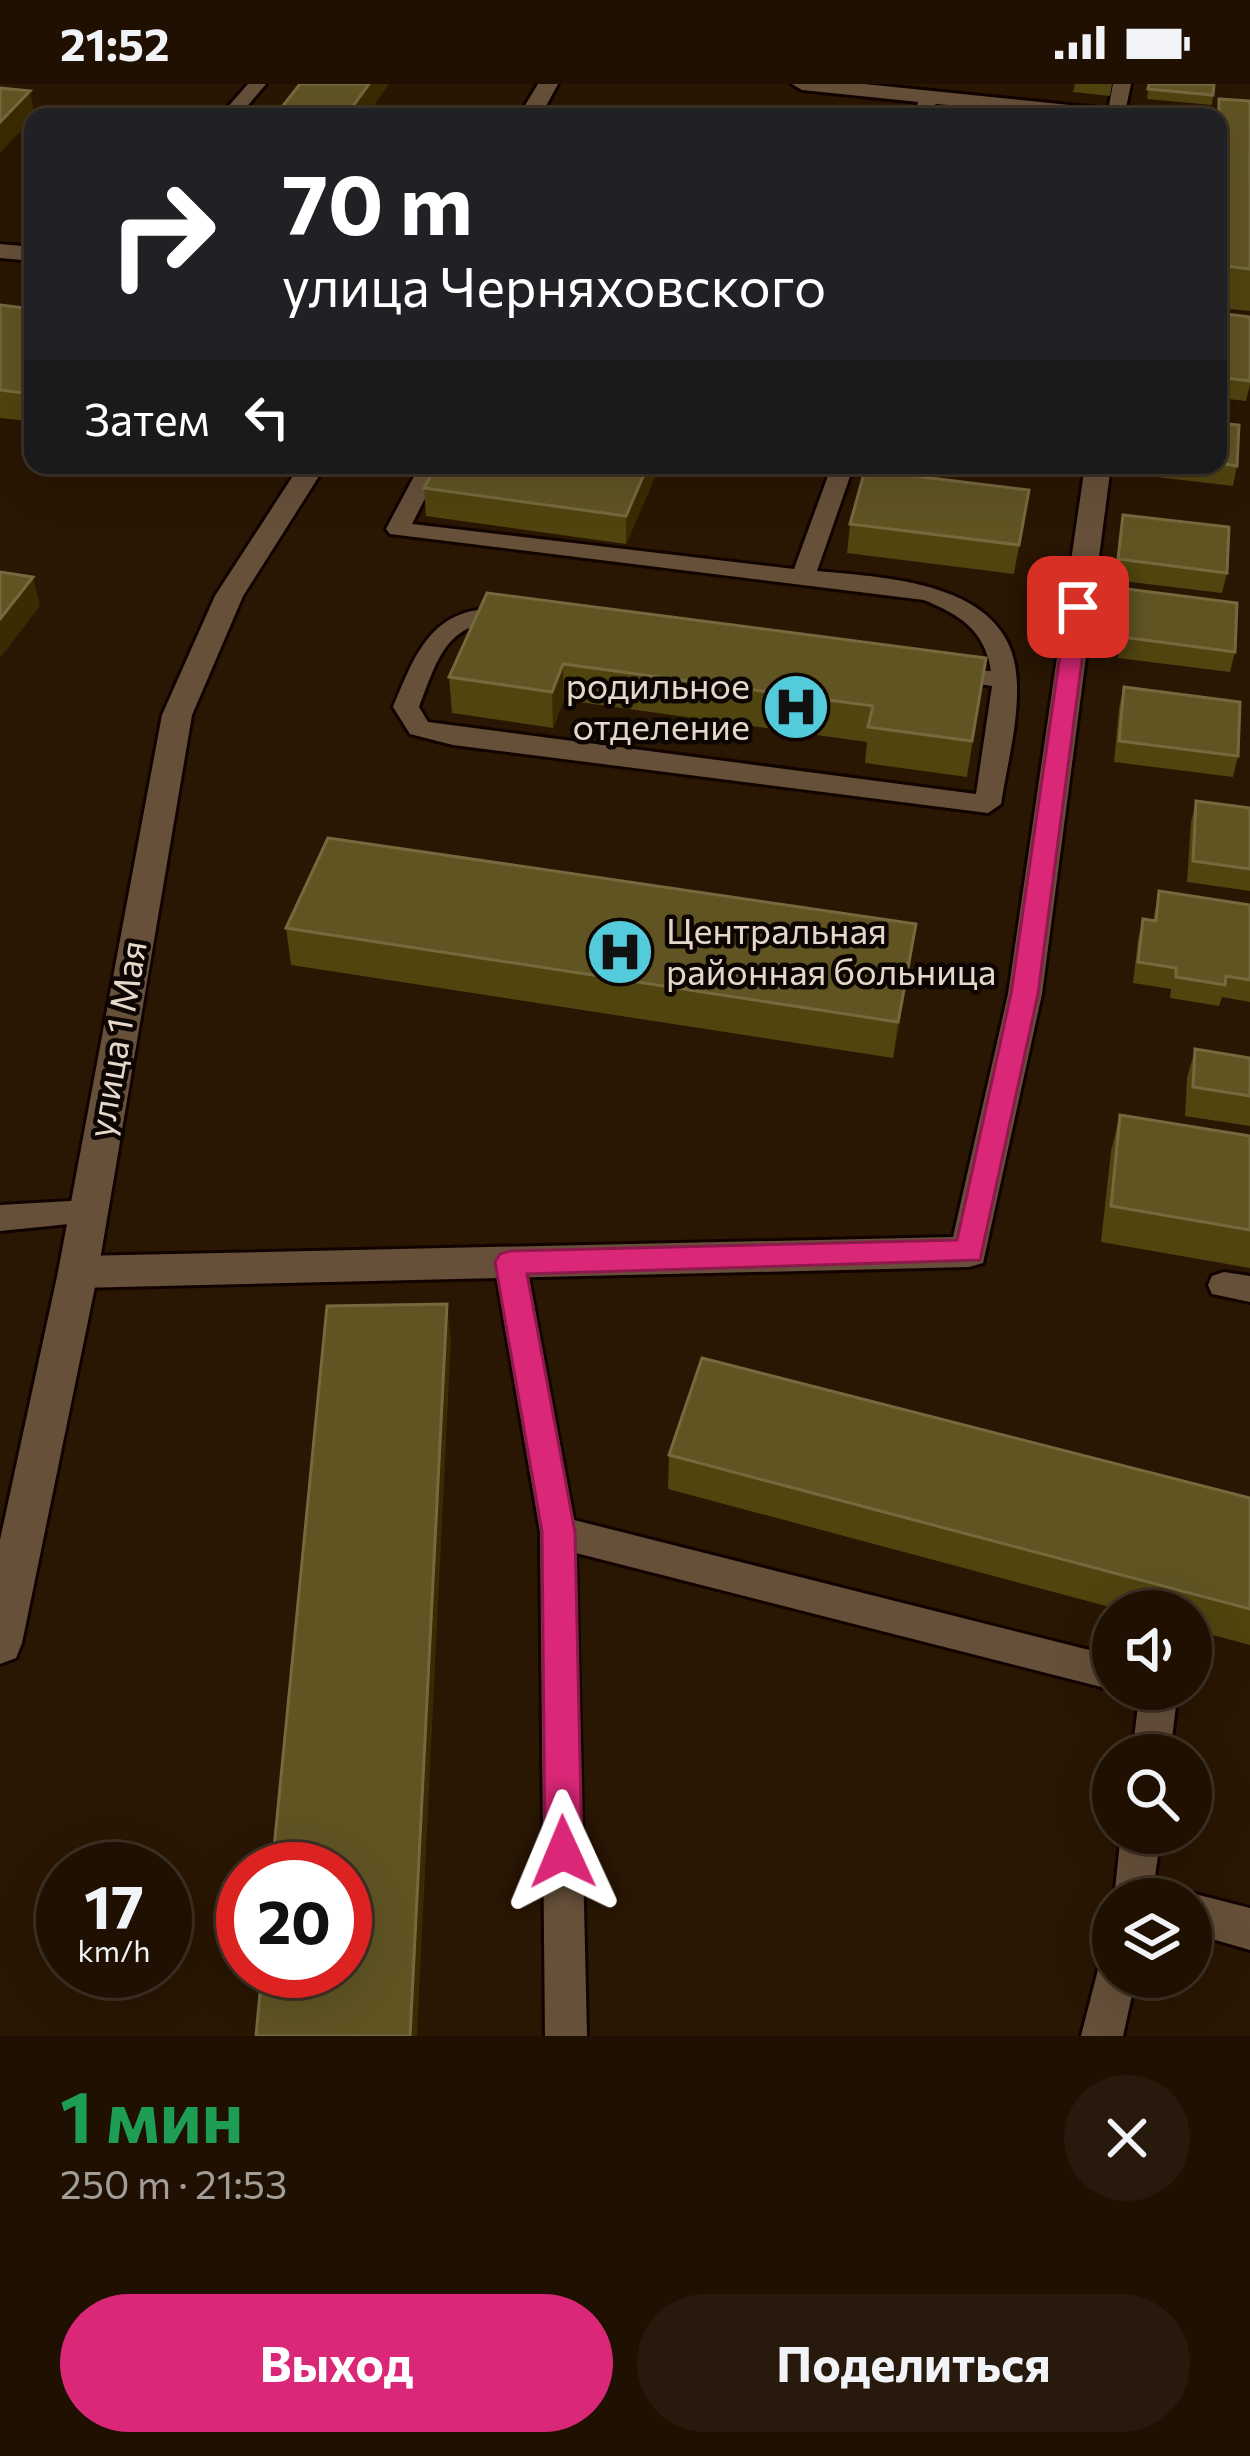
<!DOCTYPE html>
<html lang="ru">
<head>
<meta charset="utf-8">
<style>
  body { margin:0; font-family:Commissioner,sans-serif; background:#27190c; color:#f1f3f6; height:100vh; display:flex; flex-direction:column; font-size:45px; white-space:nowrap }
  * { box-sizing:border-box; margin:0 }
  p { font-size:39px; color:#a19d99 }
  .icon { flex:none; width:66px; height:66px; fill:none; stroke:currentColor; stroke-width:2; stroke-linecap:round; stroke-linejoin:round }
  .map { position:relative; height:1952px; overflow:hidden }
  .panel { display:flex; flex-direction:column; background:#1f1002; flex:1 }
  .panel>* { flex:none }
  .banner { position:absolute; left:24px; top:24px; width:1203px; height:366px; border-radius:24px; box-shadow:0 12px 48px #0002,0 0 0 3px #3c3024; background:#202124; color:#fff; overflow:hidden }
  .fabs { position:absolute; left:1092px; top:1506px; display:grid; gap:24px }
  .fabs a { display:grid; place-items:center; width:120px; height:120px; border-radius:50%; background:#1f1002; box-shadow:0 12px 48px #0002,0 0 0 3px #3c3024; font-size:60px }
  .speed { position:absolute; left:36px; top:1758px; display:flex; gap:24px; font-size:60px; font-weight:700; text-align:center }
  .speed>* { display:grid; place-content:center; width:156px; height:156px; border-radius:50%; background:#1f1002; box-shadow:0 12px 48px #0002,0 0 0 3px #3c3024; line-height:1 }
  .speed small { font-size:30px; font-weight:400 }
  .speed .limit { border:18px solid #d22; background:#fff; color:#111 }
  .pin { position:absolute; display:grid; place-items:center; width:102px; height:102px; color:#fff; margin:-51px; border-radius:24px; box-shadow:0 6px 18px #0006 }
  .me { position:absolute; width:132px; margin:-66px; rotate:359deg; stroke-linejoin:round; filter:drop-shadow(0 0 9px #0008) }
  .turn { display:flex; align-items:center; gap:42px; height:252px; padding:0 60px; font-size:54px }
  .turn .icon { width:156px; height:156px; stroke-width:2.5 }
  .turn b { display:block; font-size:84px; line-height:102px }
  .then { display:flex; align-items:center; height:114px; padding:0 60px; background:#0003; gap:24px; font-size:45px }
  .round { display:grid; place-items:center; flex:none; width:126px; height:126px; border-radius:63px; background:#27190c }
  .head { display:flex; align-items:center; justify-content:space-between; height:204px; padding:0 60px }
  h1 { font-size:72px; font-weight:700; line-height:90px; color:#1e9e55 }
  .action { display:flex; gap:24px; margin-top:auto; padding:24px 60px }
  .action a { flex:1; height:138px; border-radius:72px; background:#db2777; color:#fff; font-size:48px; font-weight:700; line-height:138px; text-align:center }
  .action a+a { background:#27190c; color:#f1f3f6 }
  .status { display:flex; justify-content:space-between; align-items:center; height:84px; padding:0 60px; background:#1f1002; direction:ltr }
  .status svg { height:33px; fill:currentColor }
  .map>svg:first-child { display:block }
</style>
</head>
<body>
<div class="status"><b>21:52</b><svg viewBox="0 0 49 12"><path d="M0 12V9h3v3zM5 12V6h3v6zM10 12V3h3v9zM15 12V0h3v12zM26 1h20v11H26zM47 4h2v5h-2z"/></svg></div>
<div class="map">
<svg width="1250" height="1952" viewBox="0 0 1250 1952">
  <rect width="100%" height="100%" fill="#291603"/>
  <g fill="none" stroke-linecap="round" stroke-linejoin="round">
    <defs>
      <path id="lane" d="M248,0H266L238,33H219Z
        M1113,0H1131L1124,33L1107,32Z
        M929,8L938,13L931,33H913L920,13Z
        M420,381H442L412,440L794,485L832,381H854L817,487C893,494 1017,499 1017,601C1018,641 1007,681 1001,720L988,729L453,661L410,650L393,623C413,576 429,527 489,525C502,525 515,526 525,534C514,544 504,540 489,540C444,541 433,588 419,623L428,638L976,710L992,602L938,594L934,589L938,584L991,587C985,546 960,531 924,516L390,450L386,445Z
        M88,1116L99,1119L104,1128L99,1137L0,1147V1121Z
        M510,1165L522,1169L526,1178L574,1436L1113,1572V1605H1117L1113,1606L576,1469L587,1952H545L540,1448L494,1178L498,1169Z
        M1224,1188L1250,1192V1218L1212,1210L1208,1201L1212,1192Z
        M1140,1605H1178L1170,1671H1132Z
        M1121,1749H1161L1152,1815H1114Z
        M1191,1809L1250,1824V1866L1191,1849V1815H1176Z
        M1113,1873V1893H1136L1123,1952H1081L1100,1878Z"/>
      <path id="street" d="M792,0H864L1128,27L1139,33H1065L802,6Z
        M0,160L33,163V177L0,174Z
        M1085,381H1111L1042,910L983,1179L969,1183L78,1204L64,1199L58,1188L64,1177L78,1172L953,1153L1008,910Z"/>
      <path id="secondary" d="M538,0H558L540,33H518Z
        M300,381H326L243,512L192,631L98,1188L22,1559L16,1574L0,1580V1456L58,1188L162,631L215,512Z"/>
    </defs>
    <use href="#lane" stroke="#110300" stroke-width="6"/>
    <use href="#street" stroke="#110300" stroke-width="6"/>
    <use href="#secondary" stroke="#110300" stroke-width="6"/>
    <use href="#lane" fill="#66503a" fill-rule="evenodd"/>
    <use href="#street" fill="#66503a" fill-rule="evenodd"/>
    <use href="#secondary" fill="#66503a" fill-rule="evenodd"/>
  </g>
  <path fill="#50440f" d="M1075,0H1112L1110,12L1073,8Z
    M1149,0H1214L1212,21L1147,15Z
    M1219,15L1250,17V227L1218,224V33H1216Z
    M0,221L33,225L29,337L0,334Z
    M1218,229L1250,233V300L1246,317L1218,314Z
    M1218,339L1237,382L1233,402L1131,390L1132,381H1218Z
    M660,381L626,460L426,432L424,404Z
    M1029,406L1014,490L847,469L850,440Z
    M1123,431L1227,489L1222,509L1114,496Z
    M1127,505L1235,568L1230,588L1118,574Z
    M487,509L986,574L967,693L865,679L867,658L564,616L553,644L452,629L449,593Z
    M1124,603L1238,672L1233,693L1114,678L1119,624Z
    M1196,717L1250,724V807L1187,798L1191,738Z
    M1159,807L1250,821V918L1222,913L1219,922L1170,914L1171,905L1133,899L1138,856L1143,835L1153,837Z
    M286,844L911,877L893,974L291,881Z
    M1195,965L1250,974V1042L1185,1032L1187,994Z
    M1120,1031L1250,1052V1184L1101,1158L1111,1067Z
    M669,1371L1250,1414V1561L1191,1545V1527H1125L668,1405Z"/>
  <path fill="#3a2b02" d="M369,0H389L366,33H345Z
    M30,7L35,32L0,69V38Z
    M33,297V333L29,337L23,309Z
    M648,381H660L626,460V432Z
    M33,493L40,522L0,574V535Z
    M563,580L564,616L553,644L552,608Z
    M916,840L911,877L893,974L898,938Z
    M447,1220L451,1255L417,1952H410Z"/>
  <path fill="#605423" stroke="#75693e" stroke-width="3" d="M300,0H369L345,33H274Z
    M1149,0H1214L1213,11L1148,5Z
    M0,4L30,7L0,38Z
    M1219,15L1250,17V185L1218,181Z
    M1055,28L1101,33H1054Z
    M0,221L33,225V297L23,309L0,306Z
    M1218,229L1250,233V297L1218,293Z
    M1218,339L1239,341L1237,382L1218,379Z
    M437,381H648L626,432L424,404Z
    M865,386L1029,406L1019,461L850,440Z
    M1123,431L1229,443L1227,489L1118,475Z
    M0,488L33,493L0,535Z
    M1127,505L1237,519L1235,568L1122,553Z
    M487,509L986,574L972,657L868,643L873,622L563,580L552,608L449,593Z
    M1124,603L1240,618L1238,672L1119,657Z
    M1196,717L1250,724V785L1193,777Z
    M328,754L916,840L898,938L286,844Z
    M1159,807L1250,821V896L1226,892L1225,901L1176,893V884L1138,878L1143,835L1156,837Z
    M1195,965L1250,974V1012L1193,1003Z
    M1120,1031L1250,1052V1146L1111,1122Z
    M447,1220L410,1952H256L262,1887H345V1785H272L327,1222Z
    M702,1274L1250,1414V1525L669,1371Z"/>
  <path fill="#db2777" stroke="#8e194d" stroke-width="3" d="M1078,516L1089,523L1038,910L980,1176L527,1190L575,1448L582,1768L576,1781L563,1786L550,1781L545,1768L542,1448L495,1178L500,1170L510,1167L957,1156L1011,910L1067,523Z"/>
  <defs>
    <symbol id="hospital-disc" viewBox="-11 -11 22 22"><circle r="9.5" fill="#53cbdb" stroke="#0c0501"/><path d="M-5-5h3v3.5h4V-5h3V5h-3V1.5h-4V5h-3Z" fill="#111"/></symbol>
  </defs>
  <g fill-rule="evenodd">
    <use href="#hospital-disc" x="758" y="585" width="76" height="76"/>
    <use href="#hospital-disc" x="582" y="830" width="76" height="76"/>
  </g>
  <g text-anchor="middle" stroke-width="9" stroke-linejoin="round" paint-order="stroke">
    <g font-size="36" fill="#e5d8cb" stroke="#0c0501" text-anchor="end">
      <text x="750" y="615">родильное<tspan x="750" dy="41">отделение</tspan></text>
      <text x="666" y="860" text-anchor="start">Центральная<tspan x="666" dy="41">районная больница</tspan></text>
    </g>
    <g font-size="36" fill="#e5d8cb" stroke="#0c0501">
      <text transform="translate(117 955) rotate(-80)" y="13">улица 1 Мая</text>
    </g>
  </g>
</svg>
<div class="fabs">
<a><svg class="icon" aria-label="sound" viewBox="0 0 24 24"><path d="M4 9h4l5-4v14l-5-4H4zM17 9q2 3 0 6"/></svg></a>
<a><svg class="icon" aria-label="search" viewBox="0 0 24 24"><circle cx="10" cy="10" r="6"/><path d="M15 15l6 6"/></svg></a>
<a><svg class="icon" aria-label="layers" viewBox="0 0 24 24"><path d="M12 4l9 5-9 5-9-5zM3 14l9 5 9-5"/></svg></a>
</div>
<div class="speed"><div>17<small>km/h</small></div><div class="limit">20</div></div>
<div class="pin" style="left:1078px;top:523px;background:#d93025"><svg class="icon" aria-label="arrive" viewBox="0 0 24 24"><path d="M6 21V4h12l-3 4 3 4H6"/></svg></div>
<svg class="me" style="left:563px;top:1768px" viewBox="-20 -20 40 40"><path d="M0-17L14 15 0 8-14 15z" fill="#db2777" stroke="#fff" stroke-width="4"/></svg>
<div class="banner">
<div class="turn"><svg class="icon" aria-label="right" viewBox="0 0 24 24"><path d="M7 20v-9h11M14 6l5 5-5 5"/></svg><div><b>70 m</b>улица Черняховского</div></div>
<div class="then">Затем<svg class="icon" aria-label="left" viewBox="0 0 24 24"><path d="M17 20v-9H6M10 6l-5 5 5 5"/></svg></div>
</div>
</div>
<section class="panel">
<div class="head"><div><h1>1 мин</h1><p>250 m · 21:53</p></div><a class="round"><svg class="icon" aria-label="close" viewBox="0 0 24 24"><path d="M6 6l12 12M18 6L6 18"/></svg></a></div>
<div class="action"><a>Выход</a><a>Поделиться</a></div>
</section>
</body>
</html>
